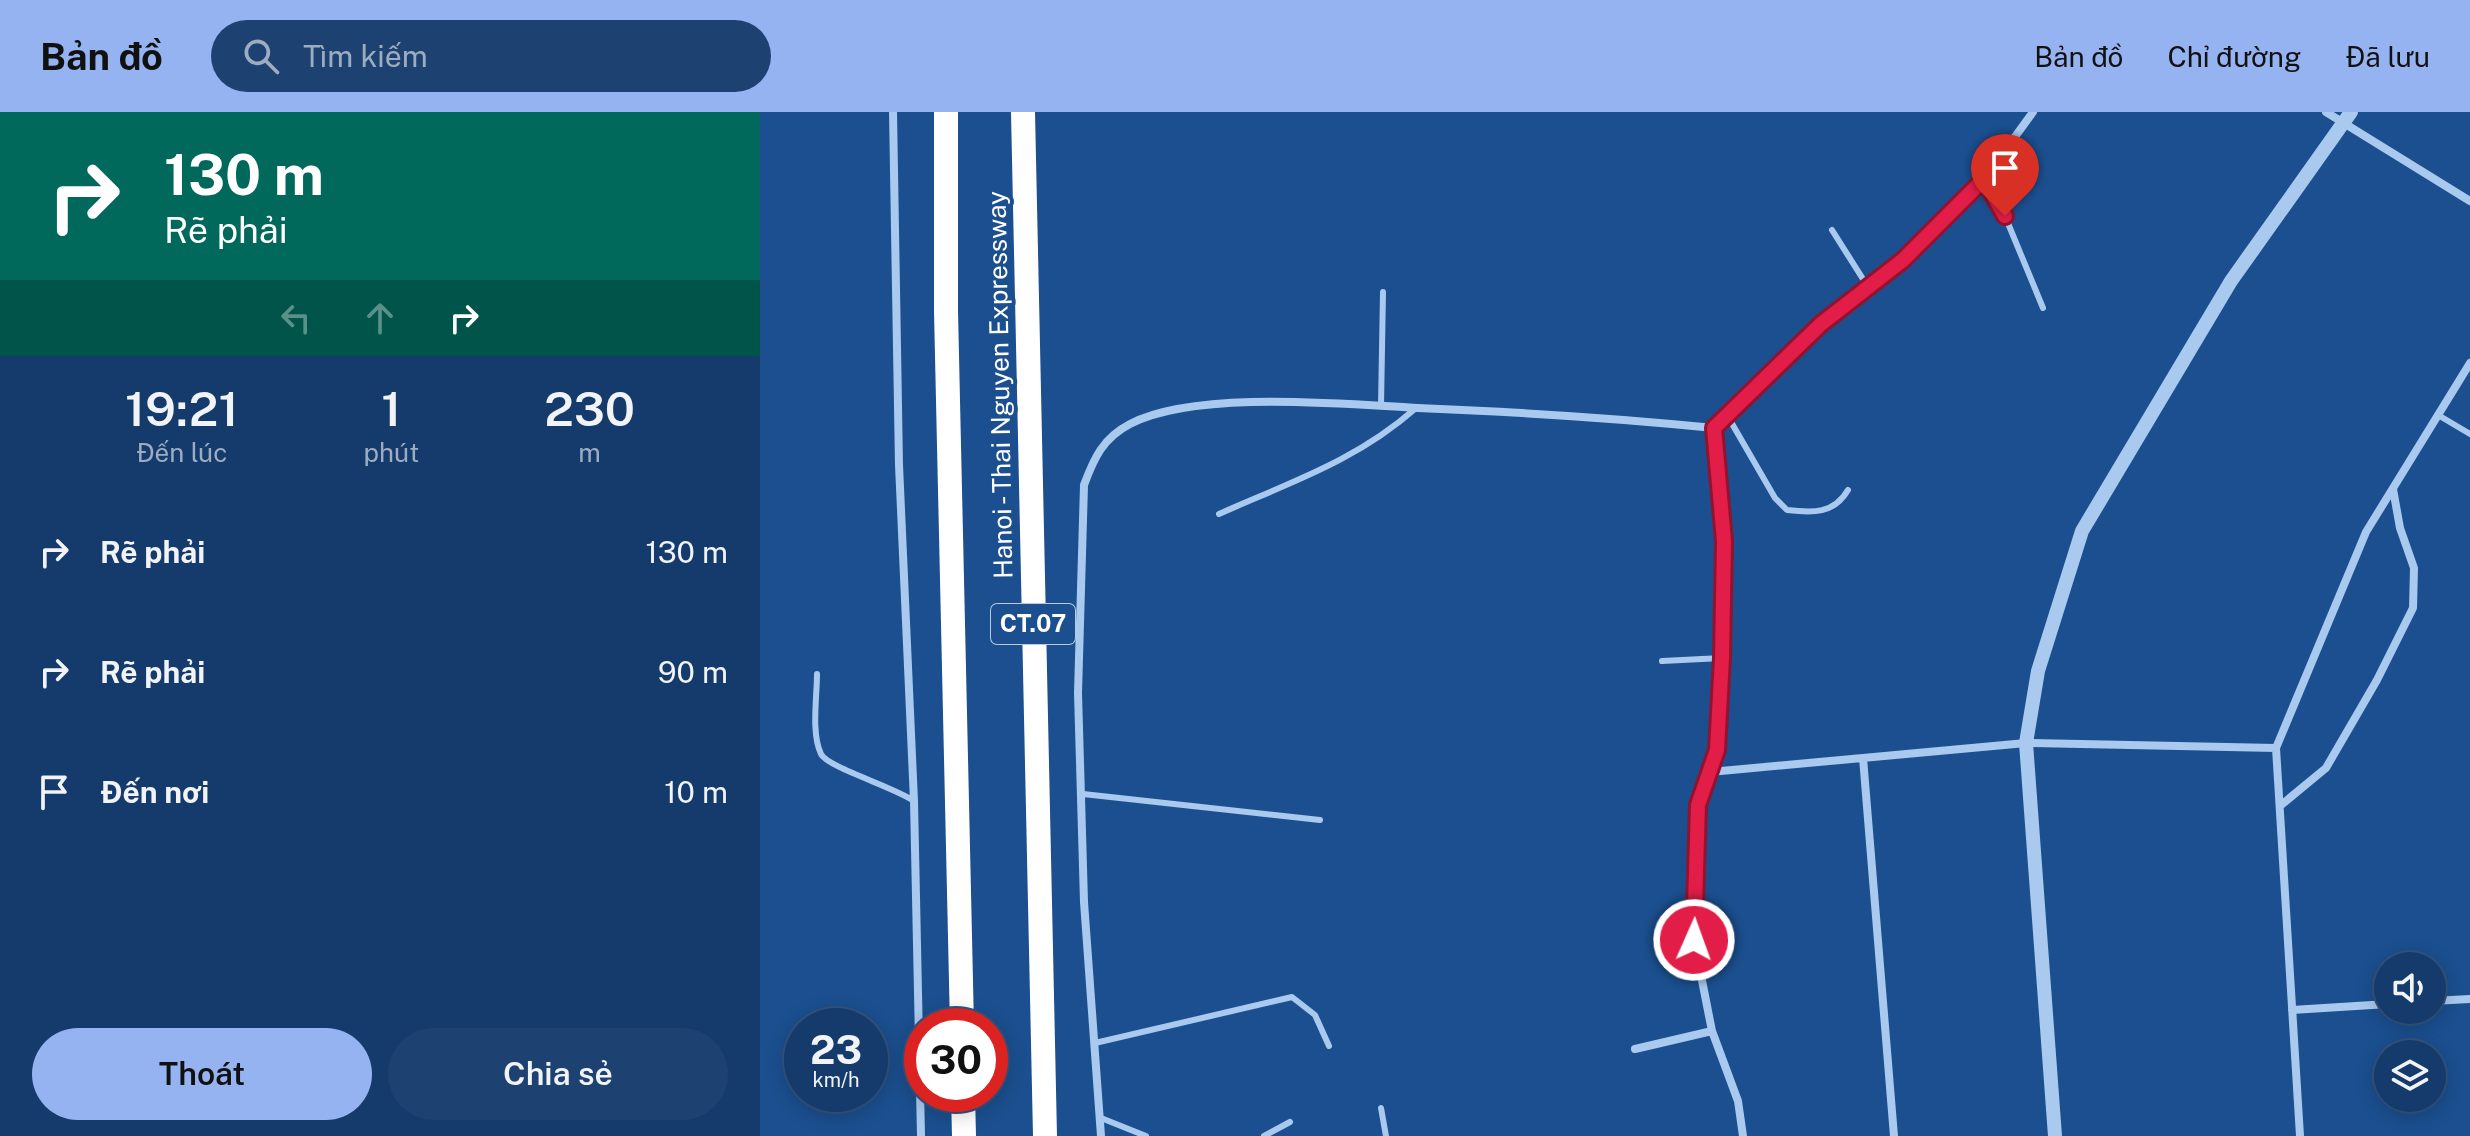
<!DOCTYPE html>
<html lang="vi">
<head>
<meta charset="utf-8">
<style>
  body { margin:0; font-family:"Public Sans",sans-serif; background:#1d4271; color:#f1f3f6; height:100vh; display:flex; flex-direction:column; font-size:30px; white-space:nowrap }
  * { box-sizing:border-box; margin:0 }
  p { font-size:26px; color:#9dadc1 }
  .icon { flex:none; width:44px; height:44px; fill:none; stroke:currentColor; stroke-width:2; stroke-linecap:round; stroke-linejoin:round }
  .map { position:relative; flex:1; overflow:hidden }
  .sheet { display:flex; flex-direction:column; background:#143b6b; width:760px }
  .sheet>* { flex:none }
  .banner { background:#00695c; color:#fff; overflow:hidden }
  .fabs { position:absolute; left:1614px; top:840px; display:grid; gap:16px }
  .fabs a { display:grid; place-items:center; width:72px; height:72px; border-radius:50%; background:#143b6b; box-shadow:0 4px 20px #0003,0 0 0 2px #33557e; font-size:40px }
  .speed { position:absolute; left:24px; top:896px; display:flex; gap:16px; font-size:40px; font-weight:700; text-align:center }
  .speed>* { display:grid; place-content:center; width:104px; height:104px; border-radius:50%; background:#143b6b; box-shadow:0 4px 20px #0003,0 0 0 2px #33557e; line-height:1 }
  .speed small { font-size:20px; font-weight:400 }
  .speed .limit { border:12px solid #d22; background:#fff; color:#111 }
  .pin { position:absolute; display:grid; place-items:center; width:68px; height:68px; color:#fff; margin:-82px -34px; border-radius:50% 50% 50% 0; rotate:-45deg; box-shadow:0 0 8px #0007 }
  .pin .icon { rotate:45deg }
  .me { position:absolute; width:88px; margin:-44px; rotate:2deg; stroke-linejoin:round; filter:drop-shadow(0 0 6px #0008) }
  .turn { display:flex; align-items:center; gap:28px; height:168px; padding:0 32px; font-size:36px }
  .turn .icon { width:104px; height:104px; stroke-width:2.5 }
  .turn b { display:block; font-size:56px; line-height:68px }
  .lanes { display:flex; align-items:center; height:76px; padding:0 32px; background:#0003; justify-content:center; gap:40px; direction:ltr }
  .lanes .off { opacity:.35 }
  .eta { display:flex; justify-content:space-evenly; align-items:center; height:136px; text-align:center }
  .eta b { font-size:48px; font-weight:600; line-height:56px }
  .button { display:flex; gap:16px; margin-top:auto; padding:16px 32px }
  .button a { flex:1; height:92px; border-radius:48px; background:#95b2f1; color:#111; font-size:32px; font-weight:600; line-height:92px; text-align:center }
  .button a+a { background:#1d4271; color:#f1f3f6 }
  ul { padding:0; list-style:none }
  li { display:flex; align-items:center; gap:24px; height:120px; padding:0 32px }
  li div { flex:1 }
  li b { display:block; font-size:30px }
  li em { font-style:normal }
  header { display:flex; align-items:center; gap:48px; box-sizing:border-box; height:112px; padding:0 40px; background:#95b2f1; color:#111 }
  header strong { font-size:38px }
  nav { display:flex; gap:44px; margin-inline-start:auto; font-size:28px }
  .search { width:560px; height:72px; background:#1d4271; display:flex; align-items:center; gap:20px; box-sizing:border-box; padding:0 28px; border-radius:44px; color:#9dadc1; font-size:30px }
  main { display:flex; flex:1; min-height:0 }
  .map>svg:first-child { display:block }
</style>
</head>
<body>
<header>
<strong>Bản đồ</strong>
<div class="search"><svg class="icon" aria-label="search" viewBox="0 0 24 24"><circle cx="10" cy="10" r="6"/><path d="M15 15l6 6"/></svg>Tìm kiếm</div>
<nav><a>Bản đồ</a><a>Chỉ đường</a><a>Đã lưu</a></nav>
</header>
<main>
<section class="sheet">
<div class="banner">
<div class="turn"><svg class="icon" aria-label="right" viewBox="0 0 24 24"><path d="M7 20v-9h11M14 6l5 5-5 5"/></svg><div><b>130 m</b>Rẽ phải</div></div>
<div class="lanes"><svg class="icon off" aria-label="left" viewBox="0 0 24 24"><path d="M17 20v-9H6M10 6l-5 5 5 5"/></svg><svg class="icon off" aria-label="ahead" viewBox="0 0 24 24"><path d="M12 20V5M6 11l6-6 6 6"/></svg><svg class="icon" aria-label="right" viewBox="0 0 24 24"><path d="M7 20v-9h11M14 6l5 5-5 5"/></svg></div>
</div>
<div class="eta">
<div><b>19:21</b><p>Đến lúc</p></div>
<div><b>1</b><p>phút</p></div>
<div><b>230</b><p>m</p></div>
</div>
<ul>
<li><svg class="icon" aria-label="right" viewBox="0 0 24 24"><path d="M7 20v-9h11M14 6l5 5-5 5"/></svg><div><b>Rẽ phải</b></div><em>130 m</em></li>
<li><svg class="icon" aria-label="right" viewBox="0 0 24 24"><path d="M7 20v-9h11M14 6l5 5-5 5"/></svg><div><b>Rẽ phải</b></div><em>90 m</em></li>
<li><svg class="icon" aria-label="arrive" viewBox="0 0 24 24"><path d="M6 21V4h12l-3 4 3 4H6"/></svg><div><b>Đến nơi</b></div><em>10 m</em></li>
</ul>
<div class="button"><a>Thoát</a><a>Chia sẻ</a></div>
</section>
<div class="map">
<svg width="1710" height="1024" viewBox="0 0 1710 1024">
  <rect width="100%" height="100%" fill="#1b4f8f"/>
  <g fill="none" stroke-linecap="round" stroke-linejoin="round">
    <path stroke="#a9c9ee" stroke-width="6" d="M1224,67L1245,104L1283,196
      M1072,118L1108,175
      M621,294L623,180
      M967,303L1015,386L1027,398C1053,401 1074,402 1088,378
      M1678,303L1710,322
      M459,402C531,370 596,349 656,296
      M902,549L962,546
      M57,562C57,585 51,621 61,642C67,655 134,675 154,689
      M323,682L560,708
      M335,931L532,885L555,903L569,934
      M621,996L626,1024
      M341,1006L386,1024
      M504,1024L530,1010"/>
    <path stroke="#a9c9ee" stroke-width="8" d="M133,0L139,353L154,689L161,1024
      M1566,0L1710,89
      M1103,646L1134,1024
      M950,660L1266,631L1516,636
      M1520,694L1566,656L1617,568L1653,496L1654,456L1640,416L1633,377
      M1672,889L1710,887
      M1532,898L1628,892
      M875,937L952,919
      M341,1024L324,790L318,581L324,373C334,346 343,326 370,312C435,278 583,292 658,296C757,300 855,306 954,316
      M983,1024L978,989L952,919L934,828L938,693L957,638L962,546L964,429L954,316L1061,212L1143,148L1214,81L1273,0
      M1540,1024L1516,636L1606,420L1710,251"/>
    <path stroke="#a9c9ee" stroke-width="14" d="M1295,1024L1266,631L1278,559L1322,419L1471,169L1591,0"/>
    <path stroke="#fff" stroke-width="24" d="M186,0V199L202,914
      M263,0L285,1024
      M203,982L204,1024"/>
  </g>
  <g fill="none" stroke-linecap="round" stroke-linejoin="round">
    <defs>
      <path id="route" d="M934,828L938,693L957,638L962,546L964,429L954,316L1061,212L1143,148L1224,67L1245,104"/>
    </defs>
    <use href="#route" stroke="#92132f" stroke-width="20"/>
    <use href="#route" stroke="#e11d48" stroke-width="14"/>
  </g>
  <g text-anchor="middle" stroke-width="8" stroke-linejoin="round" paint-order="stroke">
    <rect fill="#1b4f8f" stroke="#bbcadd" stroke-width="2" x="231" y="492" width="84" height="40" rx="6"/>
    <g font-size="24" font-weight="bold" fill="#fff">
      <text x="273" y="520">CT.07</text>
    </g>
    <g font-size="26" fill="#fff" stroke="#1b4f8f">
      <text transform="translate(240 273) rotate(-91)" y="9">Hanoi - Thai Nguyen Expressway</text>
    </g>
  </g>
</svg>
<div class="fabs">
<a><svg class="icon" aria-label="sound" viewBox="0 0 24 24"><path d="M4 9h4l5-4v14l-5-4H4zM17 9q2 3 0 6"/></svg></a>
<a><svg class="icon" aria-label="layers" viewBox="0 0 24 24"><path d="M12 4l9 5-9 5-9-5zM3 14l9 5 9-5"/></svg></a>
</div>
<div class="speed"><div>23<small>km/h</small></div><div class="limit">30</div></div>
<div class="pin" style="left:1245px;top:104px;background:#d93025"><svg class="icon" aria-label="arrive" viewBox="0 0 24 24"><path d="M6 21V4h12l-3 4 3 4H6"/></svg></div>
<svg class="me" style="left:934px;top:828px" viewBox="-20 -20 40 40"><circle r="17" fill="#e11d48" stroke="#fff" stroke-width="3"/><path d="M0-11L8 9 0 5-8 9z" fill="#fff"/></svg>
</div>
</main>
</body>
</html>
